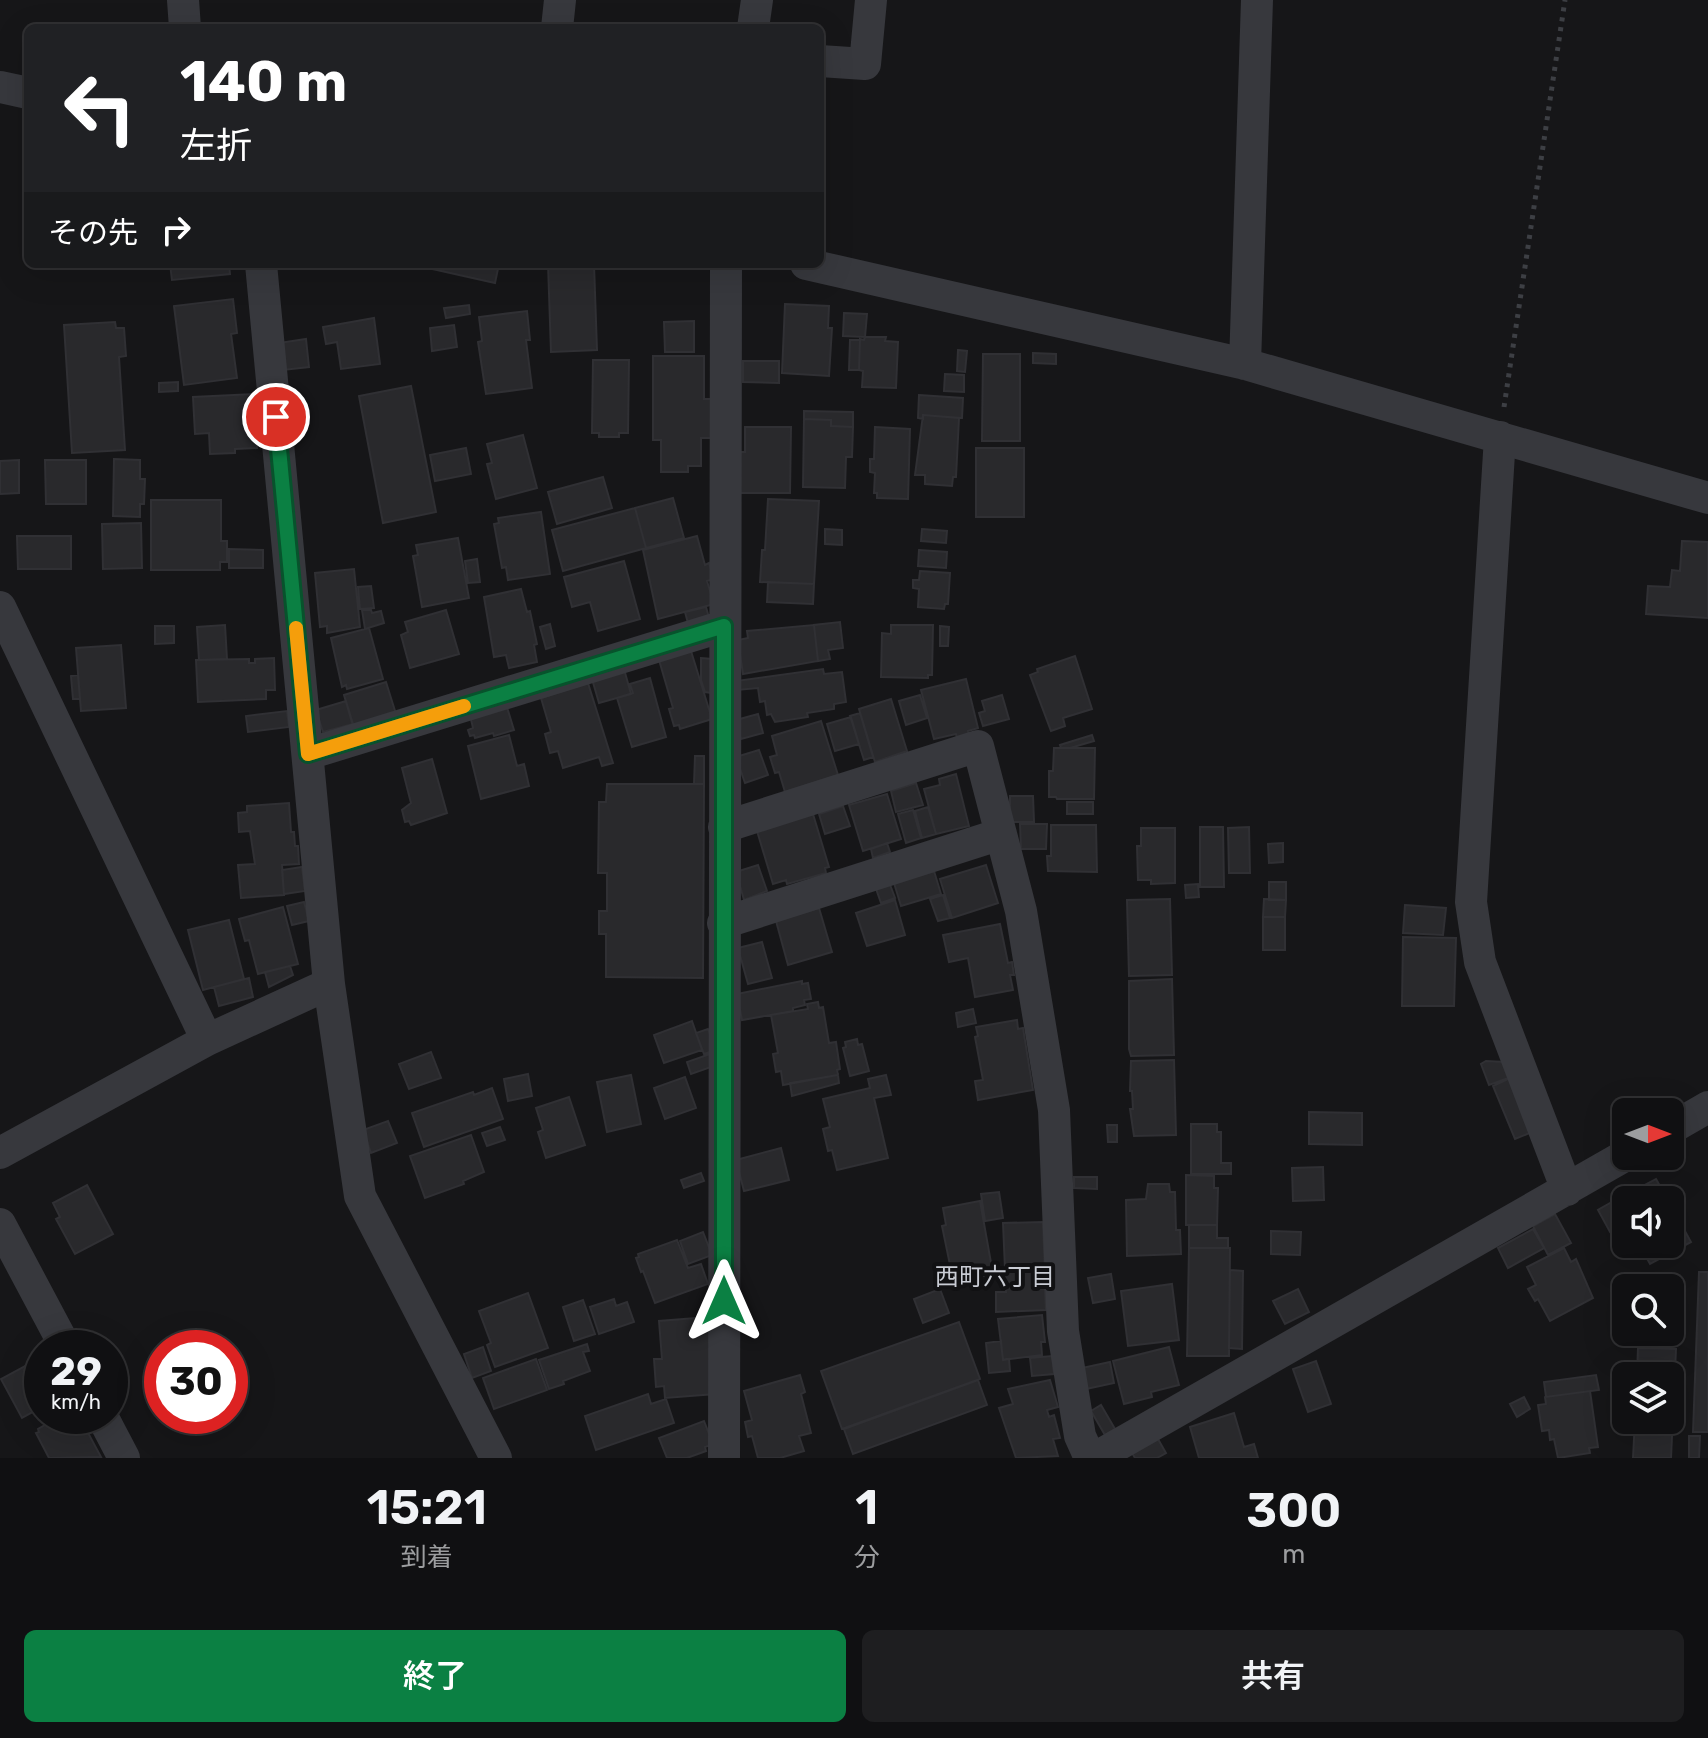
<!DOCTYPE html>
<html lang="ja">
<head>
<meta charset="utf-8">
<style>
  body { margin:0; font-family:Rubik,"Noto Sans JP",sans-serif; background:#1e1e20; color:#f1f3f6; height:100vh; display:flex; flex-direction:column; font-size:30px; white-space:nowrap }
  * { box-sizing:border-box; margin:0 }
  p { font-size:26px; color:#9c9d9f }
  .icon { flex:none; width:44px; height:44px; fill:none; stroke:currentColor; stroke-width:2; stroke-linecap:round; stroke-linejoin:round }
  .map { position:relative; height:1458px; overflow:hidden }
  .sheet { display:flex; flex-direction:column; background:#101012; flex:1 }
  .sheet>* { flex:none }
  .guide { position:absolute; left:24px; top:24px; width:800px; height:244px; border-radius:12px; box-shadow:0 8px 32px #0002,0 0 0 2px #303032; background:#202124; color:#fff; overflow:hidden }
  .needle { width:52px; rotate:90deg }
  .controls { position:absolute; left:1612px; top:1098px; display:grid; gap:16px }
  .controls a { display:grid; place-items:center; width:72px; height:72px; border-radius:12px; background:#101012; box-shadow:0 8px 32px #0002,0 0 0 2px #303032; font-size:40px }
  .speed { position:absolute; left:24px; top:1330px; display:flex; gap:16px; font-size:40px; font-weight:700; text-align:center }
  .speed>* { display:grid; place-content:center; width:104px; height:104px; border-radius:50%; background:#101012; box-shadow:0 8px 32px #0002,0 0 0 2px #303032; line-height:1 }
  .speed small { font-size:20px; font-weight:400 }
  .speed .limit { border:12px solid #d22; background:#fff; color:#111 }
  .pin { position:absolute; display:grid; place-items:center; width:68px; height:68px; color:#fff; margin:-34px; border:4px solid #fff; border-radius:50%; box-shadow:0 2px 8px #0007 }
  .me { position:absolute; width:88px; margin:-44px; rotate:0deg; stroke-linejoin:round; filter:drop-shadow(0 0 6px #0008) }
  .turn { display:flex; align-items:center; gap:28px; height:168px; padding:0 24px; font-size:36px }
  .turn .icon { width:104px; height:104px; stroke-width:2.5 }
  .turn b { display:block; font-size:56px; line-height:68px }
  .then { display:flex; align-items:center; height:76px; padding:0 24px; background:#0003; gap:16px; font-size:30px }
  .eta { display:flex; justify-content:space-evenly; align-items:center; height:136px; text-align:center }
  .eta b { font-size:48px; font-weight:600; line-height:56px }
  .cta { display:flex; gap:16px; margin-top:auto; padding:16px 24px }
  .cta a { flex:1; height:92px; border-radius:12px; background:#0b8043; color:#fff; font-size:32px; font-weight:600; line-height:92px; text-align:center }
  .cta a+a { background:#1e1e20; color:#f1f3f6 }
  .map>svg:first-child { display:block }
</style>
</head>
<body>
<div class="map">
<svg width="1708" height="1458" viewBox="0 0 1708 1458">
  <rect width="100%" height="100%" fill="#161618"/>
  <path fill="#29292c" stroke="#303034" stroke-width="2" d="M170,264H229L230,274L172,280Z
    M410,264H499L495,283Z
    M548,264H594L597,350L551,352Z
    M233,299L237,333L231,334L237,378L184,385L174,306Z
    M785,304L829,306L828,328H832L829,376L782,373Z
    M469,305L470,314L446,318L444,308Z
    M527,311L530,340H526L532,388L486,394L478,342L482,341L479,317Z
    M844,313L867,314L865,337L843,336Z
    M374,318L380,364L341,369L337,342L326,344L323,327Z
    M694,321V352H665L664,322Z
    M115,322L116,328H124L126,356L119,357L125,450L72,453L64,325Z
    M454,325L457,347L432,351L430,328Z
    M865,337H886L885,341L898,342L896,388L862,387L863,371L859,370L860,339L864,340Z
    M306,339L309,367L283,370L279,343Z
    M850,340H860L859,370H849Z
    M958,350L967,351L965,372L957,371Z
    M1033,353L1056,354V364L1033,363Z
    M983,354H1020V441H982Z
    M653,356H704V399H715V438H701V466H688V472H661V440H653Z
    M593,360H629L628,433H619V437H599V433H592Z
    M743,361H779V383L743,382Z
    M945,374L964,375V392L944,391Z
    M178,382V391L159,392V383Z
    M411,386L436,512L383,523L359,396Z
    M254,394L257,448L235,449V453L210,454L209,433L195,434L193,397Z
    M919,395L963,398L962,418L923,415V419L918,418Z
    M804,411L853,412V427L831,426V420L804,419Z
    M923,415L959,418L956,477H953L952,486L925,484V475H915Z
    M804,419L831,420V426L853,427L852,457H846L845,488L803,487Z
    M745,427H791L790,493H737V452H745Z
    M875,427L910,429L908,499L877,498V493H874L875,473L870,472V459H874Z
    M523,435L537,488L496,499L487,464L492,463L487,444Z
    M466,448L471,474L435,481L430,455Z
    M976,448H1024V517H976Z
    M114,459L140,460V479H145L144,504H140V517L113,516Z
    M19,460V493L0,494V461Z
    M45,460H86V504H46Z
    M603,477L612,508L557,524L548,492Z
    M673,498L684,538L646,548L635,508Z
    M768,499L819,501L814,584L760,582L762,550H765Z
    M151,500H221V541H227V562H220V570H151Z
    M635,508L646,548L563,571L552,530Z
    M541,512L550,574L508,580L506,567L502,568L494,524L499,523L498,518Z
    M141,523L142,568L103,569L102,524Z
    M825,529L842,530V545L825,544Z
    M922,529L947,531L946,543L921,541Z
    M17,536H71V569H18Z
    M697,536L705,565L709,563L714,579L707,581L714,604L658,619L643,550Z
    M458,538L469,598L422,607L413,556L418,555L416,545Z
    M1682,541L1708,542V618L1646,614L1648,586L1670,587L1672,570L1680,571Z
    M229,549L263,550V568H229Z
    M919,550L947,552L946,568L918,566Z
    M477,559L480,582L468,583L465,561Z
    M624,561L640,619L598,631L590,602L572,607L564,577Z
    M354,569L360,627L327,633V626L320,627L315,573Z
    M920,571L950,573L948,604H945L944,609L918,607L919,589L913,588V580H919Z
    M768,582L814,584L813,604L767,602Z
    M371,586L374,608L360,609L358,587Z
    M521,589L527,612L530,611L537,644L534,645L537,662L509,668L506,655L494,657L484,597Z
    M706,607L710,621L689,627L685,612Z
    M362,610H371L372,613L381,611L384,623L365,629Z
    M446,610L459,654L410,668L401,635L408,632L405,622Z
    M840,622L843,648L828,650L830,659L818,661L814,625Z
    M550,624L555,646L546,649L540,627Z
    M225,625L227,659L199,660L197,627Z
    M814,625L818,661L743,674L738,640L748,638L747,631Z
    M891,625H933L932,675H928V678L881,677L882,633L891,634Z
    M155,626H174V643L155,644Z
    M940,626L949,627L948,646H940Z
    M369,628L383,679L347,689L346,685L342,687L331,638Z
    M121,645L126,708L81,711L76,648Z
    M691,651L712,719L680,729L679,725L674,726L669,709L673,708L659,660Z
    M1075,656L1092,709L1063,718L1065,726L1051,731L1030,675L1038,672L1037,669Z
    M274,658L275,690H266V699L198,702L196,660L249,659V663H255V659Z
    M701,658L712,659V693L705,692L701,680Z
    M624,669L631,694L599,703L592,679Z
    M823,669L824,674L842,672L846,702L834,704V709L807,713L808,717L775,722L771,714L767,715L765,701L760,702L758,688L737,690L736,681Z
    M78,675L80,699H73L71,676Z
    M650,678L666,737L632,747L617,698L633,693L630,684Z
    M966,679L978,728L968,731L969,735L957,738L956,734L934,739L921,690Z
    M386,682L396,714L353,726L344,695Z
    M588,683L613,763L602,766L599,757L563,768L558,751L550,753L545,734L551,732L541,698Z
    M920,695L927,718L906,725L899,701Z
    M1002,695L1009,719L983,726L979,713L985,711L982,701Z
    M891,699L907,751L875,762L859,709Z
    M346,701L353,724L323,732L316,710Z
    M506,704L514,730L494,736L493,733L475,738L474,735L470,736L468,730L473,728L470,715Z
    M287,711L289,727L248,732L246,716Z
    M860,713L873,757L864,760L850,716Z
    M758,714L763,733L741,739L736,720Z
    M851,717L859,744L835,751L827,724Z
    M821,721L838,775L785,792L779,772L775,773L770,757L777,755L772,736Z
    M509,735L517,766L524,764L529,786L481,799L468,746Z
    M1092,735L1094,741L1070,748H1061L1060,745Z
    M1054,748H1095L1094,799H1057L1056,797H1049V771H1053Z
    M759,750L768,775L745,783L736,757Z
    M695,756H704V784H694Z
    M432,759L447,813L411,825L409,821L405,822L402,810L411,803L402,768Z
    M956,774L969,826L936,834L924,789L940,785L939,779Z
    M916,783L923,805L896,812L891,791Z
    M607,784H704L703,978L606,977V934H599V911H607V873H598L599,802H606Z
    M887,794L901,839L863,851L849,805Z
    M1010,796H1033L1034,822H1010Z
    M1067,802H1093V814H1067Z
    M289,803L291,832H294L295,846H298L299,864L282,865L284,895L241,898L238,865L255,864L250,831L239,832L238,813L247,812V806Z
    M843,806L850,826L825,834L819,814Z
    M928,807L936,834L922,838L915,811Z
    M913,810L921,838L906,843L898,814Z
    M813,814L829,867L825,868L826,873L787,884L786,880L773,884L757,831Z
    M1020,824H1047L1046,849H1021Z
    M1051,825H1096L1097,872L1048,871L1047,856H1051Z
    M1200,827H1223L1224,887H1200Z
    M1249,827L1250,873H1229L1228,828Z
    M1141,828H1175V883L1151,884V880H1138L1137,846H1141Z
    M887,843L890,852L873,858L871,849Z
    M1283,843V862L1269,863L1268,844Z
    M758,865L767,891L744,900L736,872Z
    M986,865L998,903L952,918L940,879Z
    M302,867L305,891L284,894L282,870Z
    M934,871L941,894L901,906L894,883Z
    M889,882L895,898L881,903L875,886Z
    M1269,882H1286V900H1269Z
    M1198,884L1199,897L1186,898L1185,885Z
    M943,895L950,918L938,921L930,899Z
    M1170,899L1172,975L1129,976L1127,900Z
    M1264,899L1286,900L1285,917H1263Z
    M895,900L905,935L867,946L856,913Z
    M304,902L309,921L292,925L287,906Z
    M1405,905L1446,908L1443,935L1403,933Z
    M283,907L298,964L258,974L249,940L245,941L239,919Z
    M819,908L832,952L788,965L776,921Z
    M1263,917H1285V950H1263Z
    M229,920L244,979L203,990L188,930Z
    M1000,924L1008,963L1012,962L1014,975H1010L1013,990L975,997L968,958L949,962L943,935Z
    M1403,937L1456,938L1454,1006H1402Z
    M762,942L772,978L748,984L738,948Z
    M290,966L293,975L269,987L265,972Z
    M249,978L253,997L219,1006L214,987Z
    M1172,979L1174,1055L1131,1056L1129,1049V981Z
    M802,981V984L808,983L811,999L804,1000L805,1005L793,1008V1011L742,1020L737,994Z
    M818,1002L819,1008L823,1007L829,1043L836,1042L840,1069L837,1070L838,1075L783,1085L781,1071L776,1072L773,1054L778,1053L771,1015L808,1009L807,1004Z
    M973,1009L976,1023L958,1027L956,1013Z
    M1017,1020L1018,1029L1023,1028L1033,1090L978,1100L975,1081L983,1080L975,1037L978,1036L976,1027Z
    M692,1021L702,1050L664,1063L654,1035Z
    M708,1029L716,1050L704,1054L696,1033Z
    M857,1039L858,1045L862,1044L869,1071L850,1076L843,1048L846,1047L845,1042Z
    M431,1052L441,1078L409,1089L399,1064Z
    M710,1054L714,1066L691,1074L687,1062Z
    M1174,1060L1176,1135L1134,1136L1130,1109H1133L1132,1091H1130L1131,1061Z
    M1486,1061L1505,1062L1511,1077L1489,1085L1481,1064Z
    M528,1074L532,1096L508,1101L504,1079Z
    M631,1075L641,1124L607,1132L597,1082Z
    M838,1075L839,1083L792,1096L790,1083Z
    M886,1075L891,1095L874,1098L888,1158L837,1170L832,1150L828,1151L823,1129L830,1127L823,1099L870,1088L868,1079Z
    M685,1077L696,1108L665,1119L654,1088Z
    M1510,1078L1532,1132L1515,1139L1493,1086Z
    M492,1088L503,1119L424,1147L412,1113L473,1092L474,1095Z
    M569,1097L585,1145L546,1158L538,1132L543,1130L536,1108Z
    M1309,1112L1362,1113V1145L1309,1144Z
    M388,1121L397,1143L371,1153L363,1130Z
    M1191,1124H1217V1132H1221V1163H1231V1174H1191Z
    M1107,1125H1117V1142H1108Z
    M500,1127L505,1140L487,1146L482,1133Z
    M471,1135L484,1172L463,1181L464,1184L425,1198L410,1156Z
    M781,1148L789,1180L744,1191L736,1160Z
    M1323,1167L1324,1200L1293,1201L1292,1168Z
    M701,1173L704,1181L684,1188L681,1180Z
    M1186,1175L1214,1176V1188H1218L1217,1225H1186Z
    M1074,1177H1097V1189L1074,1188Z
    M1656,1179L1668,1200H1626V1205L1622,1197Z
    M1148,1184H1169L1170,1192H1175L1176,1230H1180L1181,1254L1127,1256L1126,1200L1146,1199Z
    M87,1185L113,1234L75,1254L56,1219L60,1217L53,1203Z
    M999,1192L1003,1218L985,1221L981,1194Z
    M1617,1199L1626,1215V1223L1610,1232L1598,1210Z
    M980,1201L993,1274L961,1280L958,1264L950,1265L942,1226L946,1225L943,1208Z
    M1670,1204L1691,1242L1650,1264L1639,1244H1670Z
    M1555,1214L1571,1243L1548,1255L1533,1226Z
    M1043,1222L1045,1276L1049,1275V1289H1045L1046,1310L996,1312V1292H1006L1003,1223Z
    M1189,1225H1217V1238H1228V1248H1189Z
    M1533,1229L1544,1248L1508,1268L1498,1248Z
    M1271,1231L1301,1232L1300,1255L1271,1254Z
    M703,1232L712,1255L688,1264L680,1241Z
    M677,1240L688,1268L701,1264L708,1284L655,1303L643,1271L641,1272L636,1258L639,1257L638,1254Z
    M1189,1248H1230L1229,1356H1187Z
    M1564,1248L1571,1262L1576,1259L1593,1298L1550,1321L1538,1299L1535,1301L1528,1289L1536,1285L1527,1267Z
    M1230,1270L1243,1271L1242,1349L1229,1348Z
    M1699,1272H1708V1432H1693Z
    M1111,1274L1115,1299L1093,1303L1088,1278Z
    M1172,1284L1179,1340L1128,1346L1121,1291Z
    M1683,1286L1680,1332L1625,1336L1623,1303L1626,1302V1332H1670V1288H1656Z
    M940,1289L949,1313L923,1323L914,1299Z
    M1298,1289L1309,1312L1285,1324L1273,1301Z
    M528,1293L548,1348L495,1367L487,1345L491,1343L479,1311Z
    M614,1299L616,1306L627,1302L634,1322L599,1334L590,1307Z
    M583,1300L595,1334L574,1341L563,1307Z
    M1042,1315L1045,1342H1041L1042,1355L1003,1360L998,1319Z
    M708,1317L715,1394L665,1398L664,1386L656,1387L654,1359H662L659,1321Z
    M959,1322L980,1379L842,1429L821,1371Z
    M1001,1341L1003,1360L1009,1359L1010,1371L989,1373L986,1343Z
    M587,1344L589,1351L583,1352L590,1371L563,1381L564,1384L549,1389L539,1360Z
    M483,1347L491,1371L472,1378L464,1354Z
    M1169,1347L1179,1385L1151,1392L1152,1397L1124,1404L1113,1361Z
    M1638,1348L1676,1349L1671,1458H1633L1635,1420H1670V1376H1637Z
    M1052,1356L1054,1374L1032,1376L1030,1358Z
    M38,1359L42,1367V1407L22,1418L1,1379Z
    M536,1359L547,1390L494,1409L483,1378Z
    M1316,1361L1331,1404L1308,1412L1293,1369Z
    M1110,1362L1114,1383L1086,1389L1082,1368Z
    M800,1375L805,1392L801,1394L811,1433L799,1436L804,1451L780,1458H758L752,1436L748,1437L745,1422L752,1420L744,1391Z
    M1596,1375L1599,1390L1546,1397L1544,1382Z
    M978,1380L987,1405L853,1454L844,1429Z
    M1050,1380L1058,1407L1047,1410L1049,1417L1054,1415L1060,1438L1053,1439L1058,1456L1016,1458L999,1408L1013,1404L1008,1389Z
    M1590,1391L1598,1447L1589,1448L1590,1453L1558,1458L1554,1439L1550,1440L1549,1430L1542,1431L1538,1405L1546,1404L1545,1397Z
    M648,1394L651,1404L666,1399L674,1423L596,1450L585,1416Z
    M1524,1397L1530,1409L1517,1417L1510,1404Z
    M1101,1405L1115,1429L1105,1435L1091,1411Z
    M1234,1413L1244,1447L1254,1444L1258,1458H1199L1190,1427Z
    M61,1416H79L101,1457L49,1458L36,1433L39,1432L38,1429Z
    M704,1421L713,1444L705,1447L706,1451L687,1458H667L659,1438Z
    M1689,1436H1700L1699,1458H1689Z
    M1158,1439L1166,1453L1157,1458H1135L1132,1453Z"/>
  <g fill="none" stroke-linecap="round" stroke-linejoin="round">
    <path stroke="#3d3f44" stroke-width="5" stroke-dasharray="4 6" stroke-linecap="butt" d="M1504,407L1565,0"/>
    <path stroke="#37383d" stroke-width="32" d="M183,0L185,28
      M557,28L560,0
      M753,28L757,0
      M820,61L865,64L871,0
      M0,87L28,93
      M261,264L329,984L360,1196L496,1458
      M806,264L1245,364L1708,498
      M1245,364L1257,0
      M1500,437L1471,902L1480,962L1567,1190
      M0,607L207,1040
      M308,754L724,626
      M724,827L978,746L1021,911L1054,1110L1063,1331L1080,1436L1090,1458
      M723,923L1001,834
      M1670,1129L1708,1107
      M0,1153L207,1040L329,984
      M0,1224L66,1348
      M102,1416L124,1458
      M724,1458L726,264
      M1095,1458L1626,1155"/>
  </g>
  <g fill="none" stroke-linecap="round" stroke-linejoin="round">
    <defs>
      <path id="route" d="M276,417L308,754L724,626V1301"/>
    </defs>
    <use href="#route" stroke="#07532c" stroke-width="20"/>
    <use href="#route" stroke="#0b8043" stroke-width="14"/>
    <path stroke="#f59e0b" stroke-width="14" d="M296,628L308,754L464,706"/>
  </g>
  <g text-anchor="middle" stroke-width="8" stroke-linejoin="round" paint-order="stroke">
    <g font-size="24" fill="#c9ccd4" stroke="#111113">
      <text x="995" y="1285">西町六丁目</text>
    </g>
  </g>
</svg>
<div class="controls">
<a><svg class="needle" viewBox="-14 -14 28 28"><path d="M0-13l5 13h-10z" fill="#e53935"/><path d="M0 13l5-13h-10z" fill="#9c9d9f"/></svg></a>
<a><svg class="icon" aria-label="sound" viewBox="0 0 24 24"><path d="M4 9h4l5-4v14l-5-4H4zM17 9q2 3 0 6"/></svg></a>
<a><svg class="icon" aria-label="search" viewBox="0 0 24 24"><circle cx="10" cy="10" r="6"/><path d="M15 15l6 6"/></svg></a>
<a><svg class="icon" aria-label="layers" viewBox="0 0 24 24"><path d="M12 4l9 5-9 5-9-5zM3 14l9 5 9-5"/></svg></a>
</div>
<div class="speed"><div>29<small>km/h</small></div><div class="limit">30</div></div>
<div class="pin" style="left:276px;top:417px;background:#d93025"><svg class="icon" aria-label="arrive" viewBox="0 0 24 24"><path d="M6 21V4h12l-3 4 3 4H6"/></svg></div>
<svg class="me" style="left:724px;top:1301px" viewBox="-20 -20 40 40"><path d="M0-17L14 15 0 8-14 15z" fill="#0b8043" stroke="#fff" stroke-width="4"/></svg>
<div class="guide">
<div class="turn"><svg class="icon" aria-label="left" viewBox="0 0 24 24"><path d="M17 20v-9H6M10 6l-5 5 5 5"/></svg><div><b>140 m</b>左折</div></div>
<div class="then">その先<svg class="icon" aria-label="right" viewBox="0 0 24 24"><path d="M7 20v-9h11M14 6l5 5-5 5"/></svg></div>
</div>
</div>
<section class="sheet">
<div class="eta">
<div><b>15:21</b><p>到着</p></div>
<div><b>1</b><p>分</p></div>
<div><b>300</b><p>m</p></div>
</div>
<div class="cta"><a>終了</a><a>共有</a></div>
</section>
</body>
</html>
